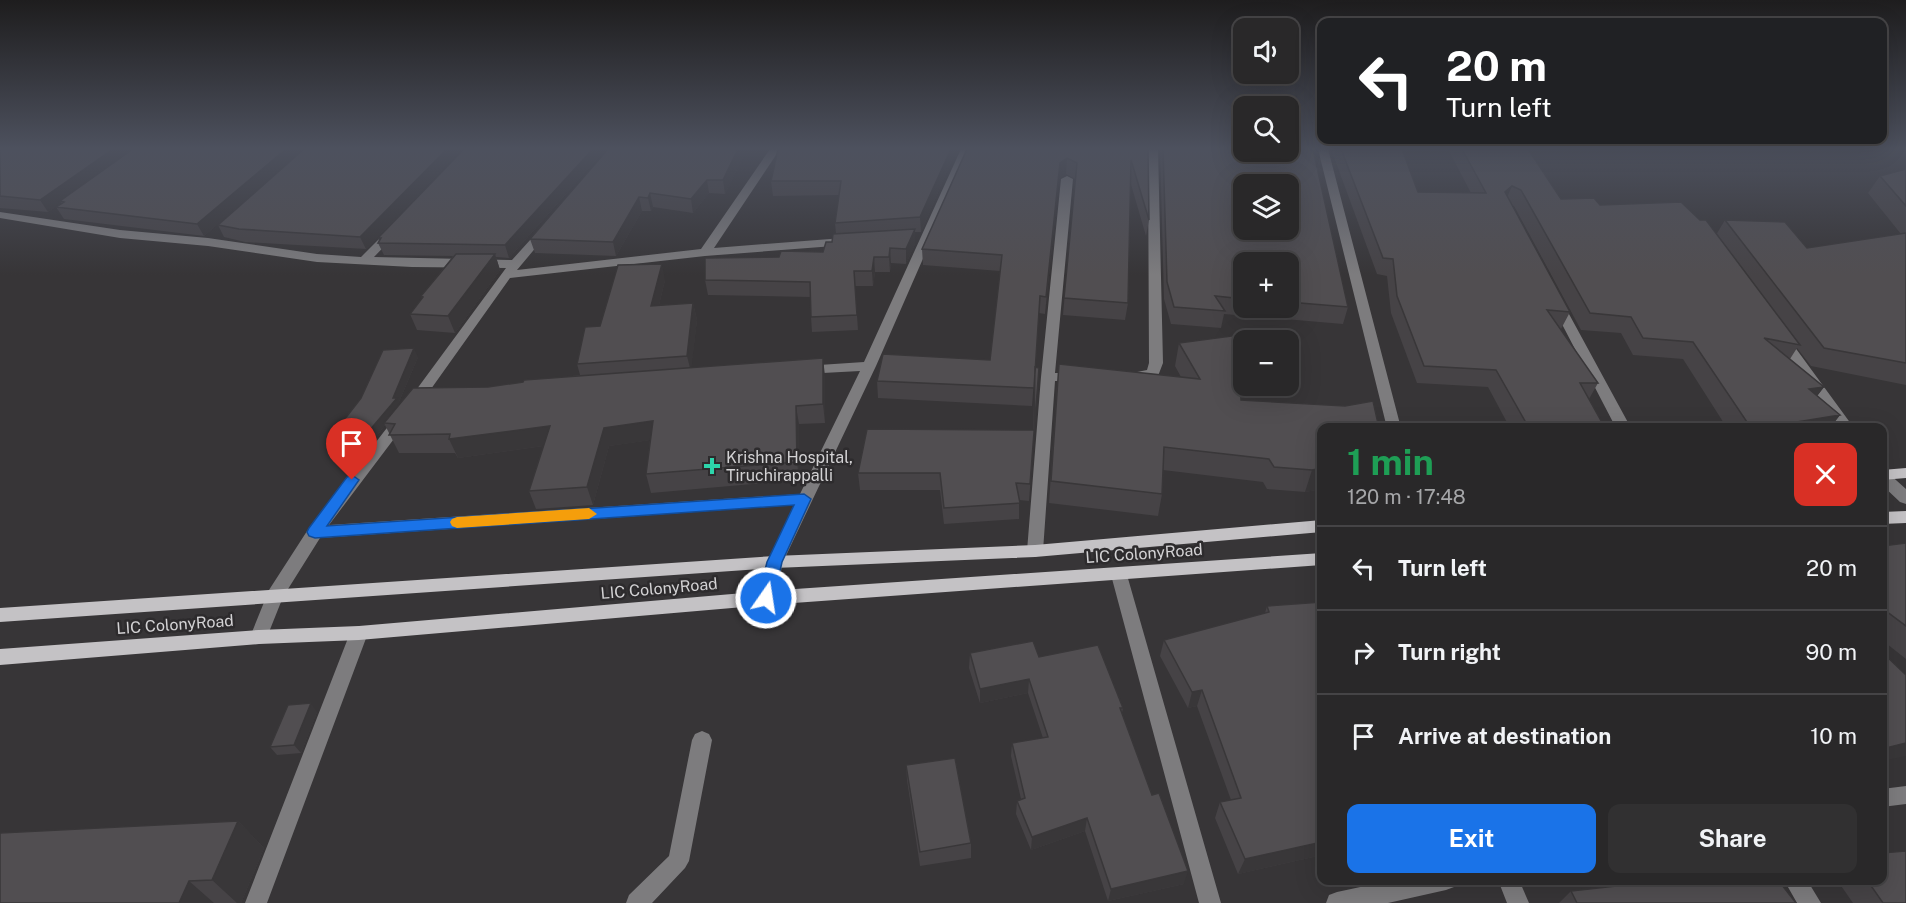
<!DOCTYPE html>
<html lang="en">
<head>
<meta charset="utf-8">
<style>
  body { margin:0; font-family:"Public Sans",sans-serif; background:#313031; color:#f1f3f6; height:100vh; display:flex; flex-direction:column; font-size:22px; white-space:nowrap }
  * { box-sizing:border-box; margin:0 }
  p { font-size:20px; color:#a5a6a8 }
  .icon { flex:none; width:33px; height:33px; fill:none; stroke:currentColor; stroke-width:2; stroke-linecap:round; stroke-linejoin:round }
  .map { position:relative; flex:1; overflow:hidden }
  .sheet { position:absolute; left:1317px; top:423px; width:570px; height:462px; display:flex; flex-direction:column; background:#292829; border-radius:12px; box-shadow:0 6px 24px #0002,0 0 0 2px #454446 }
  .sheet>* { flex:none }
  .hud { position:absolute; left:1317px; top:18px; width:570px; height:126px; border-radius:12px; box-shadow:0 6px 24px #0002,0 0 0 2px #454446; background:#202124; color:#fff; overflow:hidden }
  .buttons { position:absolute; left:1233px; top:18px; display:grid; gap:12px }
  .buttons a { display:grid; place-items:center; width:66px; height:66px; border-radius:12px; background:#292829; box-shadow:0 6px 24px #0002,0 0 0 2px #454446; font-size:30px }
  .pin { position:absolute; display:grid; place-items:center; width:51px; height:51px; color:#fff; margin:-62px -26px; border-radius:50% 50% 50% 0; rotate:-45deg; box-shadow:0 0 6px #0007 }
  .pin .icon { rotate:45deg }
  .me { position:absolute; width:66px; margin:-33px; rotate:13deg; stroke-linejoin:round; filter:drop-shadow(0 0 4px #0008) }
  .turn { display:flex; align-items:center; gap:21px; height:126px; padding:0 30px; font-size:27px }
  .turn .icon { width:78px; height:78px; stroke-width:2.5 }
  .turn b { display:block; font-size:42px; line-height:51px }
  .round { display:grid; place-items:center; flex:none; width:63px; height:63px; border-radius:12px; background:#313031 }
  .summary { display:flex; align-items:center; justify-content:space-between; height:102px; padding:0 30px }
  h1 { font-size:36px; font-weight:700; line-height:45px; color:#1e9e55 }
  .button { display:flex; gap:12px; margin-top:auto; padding:12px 30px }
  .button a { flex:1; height:69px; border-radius:12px; background:#1a73e8; color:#fff; font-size:24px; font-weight:700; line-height:69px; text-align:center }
  .button a+a { background:#313031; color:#f1f3f6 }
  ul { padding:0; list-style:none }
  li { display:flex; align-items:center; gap:18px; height:84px; padding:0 30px; border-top:2px solid #454446 }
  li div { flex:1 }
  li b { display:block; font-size:22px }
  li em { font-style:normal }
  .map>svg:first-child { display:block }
</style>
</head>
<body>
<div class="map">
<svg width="1906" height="903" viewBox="0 0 1906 903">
  <rect width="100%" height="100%" fill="#373537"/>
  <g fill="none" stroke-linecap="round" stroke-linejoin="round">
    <path fill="#7d7c7e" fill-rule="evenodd" d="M770,149H780L714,248L843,238L849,242L847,245L705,256L510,278L421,403L329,525L800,494L860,371L804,374L797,370L804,366L864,362L961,149H971L876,366L783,562L775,598L772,603L766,605L760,603L757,598L767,562L794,505L320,538L283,597L265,642L259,644L253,642L250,637L269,590L309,528L411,397L506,268L412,267L317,262L208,246L120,238L0,218V212L120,230L208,238L317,254L361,257L390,228L394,226L400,230L374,257L512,260L540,229H548V233L517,270L701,249Z
      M1148,149H1158L1163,363L1158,376L1132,381L1127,380L1125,377L1127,374L1147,370L1149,363Z
      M1318,149H1328L1401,428H1387Z
      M1067,176L1073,179L1055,373H1078L1085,377L1078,381H1055L1043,551L1041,555L1035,557L1029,555L1027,551L1041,377L1061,179Z
      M1557,299L1563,303L1631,428H1616L1551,303Z
      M1781,334L1786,335L1854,428H1839L1774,338Z
      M1882,471L1887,472L1906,489V504L1900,502L1882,485Z
      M1119,568L1125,570L1127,575L1221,903H1199L1111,575L1113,570Z
      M359,626L365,628L368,633L267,903H245L350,633L353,628Z
      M702,731L709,734L712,740L689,861L685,868L652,903H626L629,895L669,856L692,740L695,734Z
      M1906,786V804L1882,807V789Z
      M1393,880H1456L1454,887L1446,890L1388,903H1326L1329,895L1337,892Z
      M1498,880H1519L1529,903H1507Z
      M1784,880H1807L1821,903H1797Z"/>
    <path fill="#c4c2c5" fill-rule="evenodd" d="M1906,468V478L1882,480V470Z
      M1906,511V523L1882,524V512Z
      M1322,520V532L1035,557L775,568L0,622V608L775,556L1035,545Z
      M1322,553V565L766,605L359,640L259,644L0,665V649L259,630L359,626L766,591Z"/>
  </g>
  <path fill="#464346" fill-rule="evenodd" d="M0,149H462L366,249L245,242L224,237L218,225L281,169L204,236L64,219L56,207L61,204V203L48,212L0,208Z
    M464,149H605V150L509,258L496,257L500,270L455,333L417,330L410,314L422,298L421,296L453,256L384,255L378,243L379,241L378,238Z
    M747,149L725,194L709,193L693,213L653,207L651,211H642L616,256L535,253L530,239Z
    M953,149V157L921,232H915V244L906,264L891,263L890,272H875L873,286H855L858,330L812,332L811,317L810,297L708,295L705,280L779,257L823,252L832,242L836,234L835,223L839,195L773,196L771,181Z
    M967,149H1148L1149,220L1146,236L1130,181L1128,303L1125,320L1063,315L1075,179L1066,174L1059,179L1045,314L1039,313L1032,406L878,398L877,381L990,360L1000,271L923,265L922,249Z
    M1160,149H1318L1317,153H1314L1348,307L1343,324L1224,314L1221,328L1171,324L1164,299ZM1244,262H1288V308H1244Z
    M1331,149H1402L1418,192L1471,193L1448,149H1528L1561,199L1600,205L1716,235L1725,220L1807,248L1901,234L1868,193L1880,176L1906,169V385L1811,366L1797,348L1790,359L1824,387L1817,396L1840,415L1830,428H1727L1683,359L1633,355L1621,333L1581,330L1514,206L1511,205L1570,312L1561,329H1560L1598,383L1589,399L1605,428H1510L1488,387L1417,383L1391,313L1387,276L1377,274Z
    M665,280L659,305L693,303L697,320L691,367L825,376V423L799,424V480L651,493L646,474L650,440L609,446L593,505L536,509L529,491L543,446L458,458L455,453H399L385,425L374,440L342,437L337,429L361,398L418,357L399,402L400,404L488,387L580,375L577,364L600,326Z
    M1179,343L1241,400L1345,406L1322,489L1305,492L1267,489L1263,482L1163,470L1162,494L1158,516L1049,503L1057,386L1181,377L1175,366Z
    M1035,367L1039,368L1029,501L1019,500V519L944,524L940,490H860L858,473L1033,430Z
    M1906,543V659L1882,640V546Z
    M1322,602V855L1238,874L1215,818L1220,802L1231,800L1197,706L1188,708L1160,656L1164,640L1265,613L1267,606Z
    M970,653L1039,657L1123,708L1122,713L1184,884L1108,901L1085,831L1031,850L1016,814L1017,801L1021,799L1011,756L1012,743L1043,738L1028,693L980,703L969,668Z
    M317,712L301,753L277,755L270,747Z
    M906,765L971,843V858L920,866L907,780Z
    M238,821L264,848L241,903H0Z
    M1837,880H1882L1906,903H1853Z
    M1571,891L1796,903H1559Z"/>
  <path fill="#393739" d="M113,149H136L60,201L61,203L48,212L40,200Z
    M286,149H305L204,236L197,224Z
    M447,149H462L366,249L360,237Z
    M593,149H605V150L509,258L505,245Z
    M738,149H747L725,194L723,180Z
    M951,149H953V157L921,232L920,217Z
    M1309,149H1318L1317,153L1307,155Z
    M1067,158L1066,174L1059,179L1045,314L1060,163Z
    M707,180L709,193L693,213L691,199Z
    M1512,186L1505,202V192Z
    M650,193L653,207L651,211L648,198Z
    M639,197L642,211L616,256L613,242Z
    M915,229V244L906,264V249Z
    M890,248L891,263L890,272L889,257Z
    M495,254L500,270L455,333L448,316Z
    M874,257L875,272L873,286L872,271Z
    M662,264L665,280L655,322L651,306Z
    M693,303L697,320L691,372L687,356Z
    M414,348L418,357L399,402L401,406L384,423L385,425L374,440L369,431L393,398Z
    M823,358L825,376V423L823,404Z
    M1824,387L1811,404L1809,389Z
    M796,406L799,424V480L797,462Z
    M1840,415L1830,428H1760Z
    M653,421L658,439L609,446L593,505L587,487L604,428Z
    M550,426L557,444L458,458L449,439Z
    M1322,468V489L1305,492L1312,470Z
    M1029,679L1028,693L980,703V689Z
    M1202,690L1197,706L1188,708L1192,692Z
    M311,703L317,712L301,753L294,745Z
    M1906,743V756L1882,761V749Z
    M1087,818L1085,831L1031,850L1032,837Z
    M238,821L264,848L241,903H237L212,880Z
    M1322,842V855L1238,874L1245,859Z
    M1188,871L1184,884L1108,901L1111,889Z
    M189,881L214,903H179Z"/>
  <path fill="#514e51" stroke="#393739" stroke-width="1.5" fill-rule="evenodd" d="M0,149H113L40,200L0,196Z
    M133,149H286L197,224L56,207L64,202L60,201Z
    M304,149H447L360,237L239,229L218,225Z
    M464,149H593L505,245L378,243L381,238H378Z
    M608,149H738L723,180H707L691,199L650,193L648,198L639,197L613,242L530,239Z
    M778,149H951L920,217L835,223L841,181H771Z
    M967,149H1148L1149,220L1131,160L1128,303L1064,298L1077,163L1067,158L1060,163L1046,297L1040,296L1034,388L877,381L883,354L990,360L1002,255L922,249Z
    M1163,149H1244V152H1288V149H1313L1348,307L1288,302V262H1244V299L1215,296L1225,311L1174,307L1167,282ZM1244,184H1288V230H1244Z
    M1341,149H1402L1418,192L1486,193L1462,149H1528L1561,199L1594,198L1600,205L1681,202L1700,220H1706L1800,345L1764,338L1824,387L1809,389L1840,415L1760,428H1751L1693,342L1643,338L1631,317L1590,313L1521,190L1512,186L1505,192L1570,312L1547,310L1598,383H1580L1605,428H1529L1496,370L1424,366L1397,296L1393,259L1383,258Z
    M1906,169V206L1880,176Z
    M1725,220L1785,222L1807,248L1906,233V363L1824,348Z
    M915,229L906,249L890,248L889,257H874L872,271H854L857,315L811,317L810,282L705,280V258L779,257L781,251L823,252L826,242H832L833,234Z
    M456,254H495L448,316L410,314L423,297L421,296Z
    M662,264L651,306L693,303L687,356L577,364L585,327L600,326L618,265Z
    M1239,335L1241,400L1345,406L1373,401L1379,428H1322V468L1312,470L1274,467L1269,459L1164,447L1162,494L1051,481L1059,364L1200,379L1179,343Z
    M414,348L393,398H397L369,431L337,429L361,398L383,350Z
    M823,358V404L796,406L797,462L646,474L653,421L604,428L587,487L529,491L550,426L449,439L450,434L389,435L395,424L384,423L413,388L488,387L523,382L524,380Z
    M1035,367L1039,368L1030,484L1016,483L1020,503L944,508L940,473H858L867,429L1034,430Z
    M1906,543V626L1882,608V546Z
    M1322,602V842L1245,859L1220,802L1241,798L1202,690L1192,692L1164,640L1269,612L1267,606Z
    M1033,641L1039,657L1098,645L1123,708H1120L1152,795L1159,793L1188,871L1111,889L1087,818L1032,837L1017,801L1025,798L1012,743L1048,737L1029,679L980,689L970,653Z
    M1882,652L1906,675V743L1882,749Z
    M311,703L294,745L270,747L288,705Z
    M955,758L971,843L920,852L906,765Z
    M238,821L212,880L189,881L179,903H0V833Z
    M1905,851L1906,852V903H1883L1867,880H1882V853Z
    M1671,880H1778L1796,903H1577L1571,891Z"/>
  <linearGradient id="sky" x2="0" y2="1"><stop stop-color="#1e1d1e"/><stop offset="0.54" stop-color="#4d515e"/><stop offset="1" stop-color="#4d515e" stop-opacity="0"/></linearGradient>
  <rect width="1906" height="275" fill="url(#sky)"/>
  <path fill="#1a73e8" stroke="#114b97" stroke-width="1.5" d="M352,475L359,480L327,526L804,494L811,499L782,562L774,598L772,603L766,605L761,603L758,598L767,562L794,505L315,538L309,536L307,532L309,528L347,477Z"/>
  <path fill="#f59e0b" d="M589,508L597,514L589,519L457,528L452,526L450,522L452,519L457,517Z"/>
  <path fill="#2dd5ab" stroke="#2d2b2d" stroke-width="2" d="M709 457h6v6h6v6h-6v6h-6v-6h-6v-6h6z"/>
  <g text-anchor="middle" stroke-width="5" stroke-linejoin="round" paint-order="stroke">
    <g font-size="16" fill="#d3d2d4" stroke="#2d2b2d" text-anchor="start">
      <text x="726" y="463">Krishna Hospital,<tspan x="726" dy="18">Tiruchirappalli</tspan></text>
    </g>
    <g font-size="16" fill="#d3d2d4" stroke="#2d2b2d">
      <text transform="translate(1144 553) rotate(-4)" y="6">LIC ColonyRoad</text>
      <text transform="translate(659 588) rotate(-5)" y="6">LIC ColonyRoad</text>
      <text transform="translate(175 624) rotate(-4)" y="6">LIC ColonyRoad</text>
    </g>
  </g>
</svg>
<div class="buttons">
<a><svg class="icon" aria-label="sound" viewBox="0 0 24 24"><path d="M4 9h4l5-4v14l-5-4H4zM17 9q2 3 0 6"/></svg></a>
<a><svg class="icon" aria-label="search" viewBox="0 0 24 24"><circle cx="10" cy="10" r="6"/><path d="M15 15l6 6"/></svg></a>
<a><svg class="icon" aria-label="layers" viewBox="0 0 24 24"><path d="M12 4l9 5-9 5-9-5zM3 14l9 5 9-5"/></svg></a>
<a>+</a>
<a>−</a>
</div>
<div class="pin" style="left:352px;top:480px;background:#d93025"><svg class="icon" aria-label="arrive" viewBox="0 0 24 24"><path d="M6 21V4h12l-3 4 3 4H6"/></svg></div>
<svg class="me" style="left:766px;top:598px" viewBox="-20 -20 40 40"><circle r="17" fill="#1a73e8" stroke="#fff" stroke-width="3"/><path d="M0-11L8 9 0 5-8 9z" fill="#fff"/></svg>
<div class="hud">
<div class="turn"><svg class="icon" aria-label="left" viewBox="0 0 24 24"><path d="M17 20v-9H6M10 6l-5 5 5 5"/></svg><div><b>20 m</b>Turn left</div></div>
</div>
<section class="sheet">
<div class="summary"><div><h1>1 min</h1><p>120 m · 17:48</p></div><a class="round" style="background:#d93025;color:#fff"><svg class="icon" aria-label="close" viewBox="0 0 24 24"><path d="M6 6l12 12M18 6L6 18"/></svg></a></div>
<ul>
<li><svg class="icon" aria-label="left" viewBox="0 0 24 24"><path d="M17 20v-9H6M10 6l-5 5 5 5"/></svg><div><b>Turn left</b></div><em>20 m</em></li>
<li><svg class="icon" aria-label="right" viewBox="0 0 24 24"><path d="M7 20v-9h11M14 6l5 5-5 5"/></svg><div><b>Turn right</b></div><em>90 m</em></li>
<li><svg class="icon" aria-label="arrive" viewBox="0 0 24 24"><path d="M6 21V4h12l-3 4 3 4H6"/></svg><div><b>Arrive at destination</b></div><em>10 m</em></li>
</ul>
<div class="button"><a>Exit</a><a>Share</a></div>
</section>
</div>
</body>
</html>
